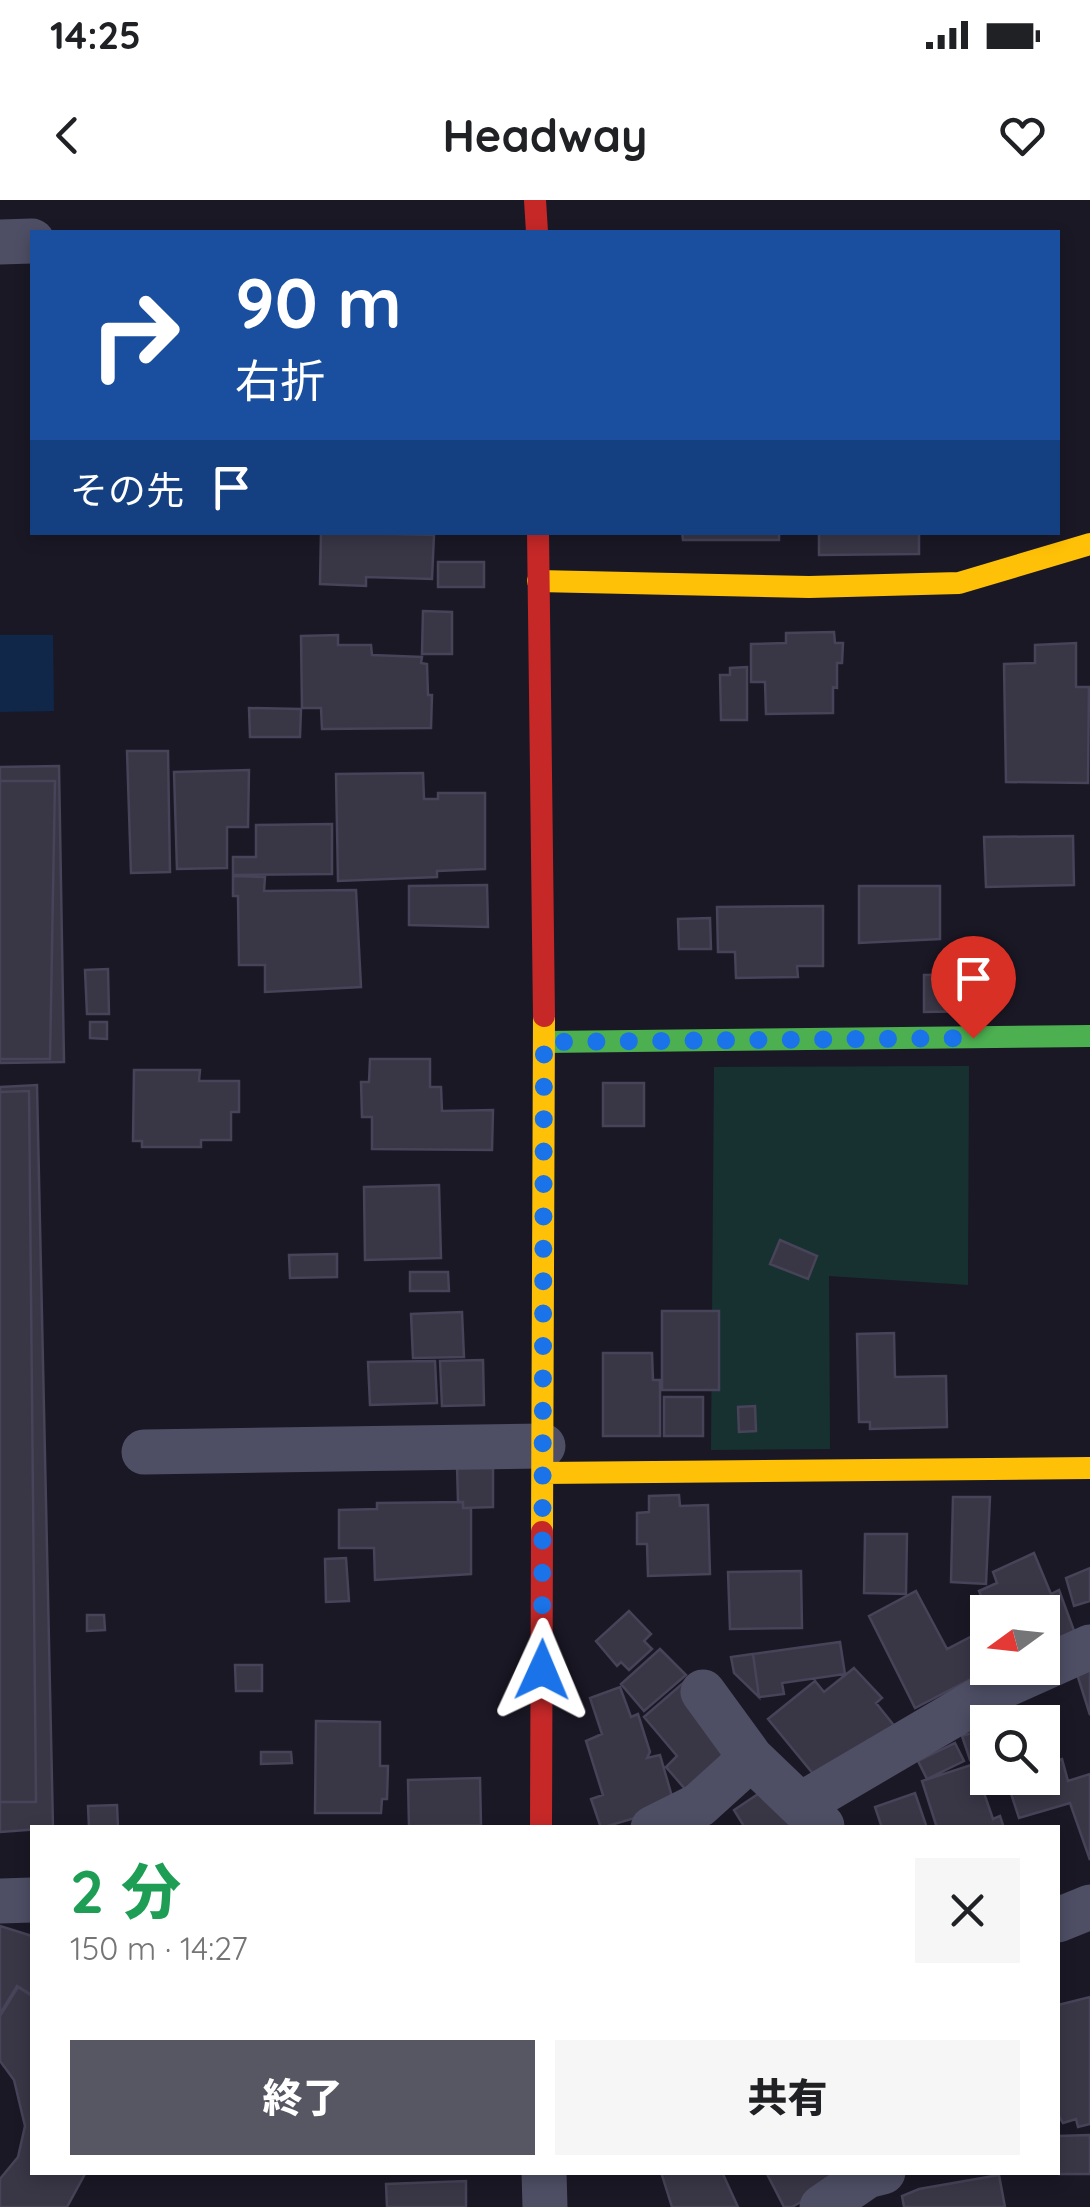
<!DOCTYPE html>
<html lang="ja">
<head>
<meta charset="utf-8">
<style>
  body { margin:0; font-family:Quicksand,"Noto Sans JP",sans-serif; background:#f6f6f6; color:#202124; height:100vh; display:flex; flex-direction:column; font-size:38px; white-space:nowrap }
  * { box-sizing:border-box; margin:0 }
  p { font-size:32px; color:#757577 }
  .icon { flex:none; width:55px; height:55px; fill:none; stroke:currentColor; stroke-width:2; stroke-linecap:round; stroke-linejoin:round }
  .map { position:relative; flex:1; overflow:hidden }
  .panel { position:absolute; left:30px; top:1625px; width:1030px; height:350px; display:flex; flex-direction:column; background:#fff; border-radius:0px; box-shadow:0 5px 15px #0003 }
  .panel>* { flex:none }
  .top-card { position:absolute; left:30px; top:30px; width:1030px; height:305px; border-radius:0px; box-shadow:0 5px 15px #0003; background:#1a4fa0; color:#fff; overflow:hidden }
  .needle { width:65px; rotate:255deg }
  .buttons { position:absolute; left:970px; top:1395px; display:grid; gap:20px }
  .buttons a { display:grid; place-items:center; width:90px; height:90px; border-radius:0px; background:#fff; box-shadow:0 5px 15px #0003; font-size:50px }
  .pin { position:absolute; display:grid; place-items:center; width:85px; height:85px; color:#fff; margin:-102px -42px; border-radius:50% 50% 50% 0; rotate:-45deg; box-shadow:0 0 10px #0007 }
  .pin .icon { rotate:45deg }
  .me { position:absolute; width:110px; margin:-55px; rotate:1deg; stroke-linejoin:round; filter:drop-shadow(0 0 8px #0008) }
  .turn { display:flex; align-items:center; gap:35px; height:210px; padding:0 40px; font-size:45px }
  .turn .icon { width:130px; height:130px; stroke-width:2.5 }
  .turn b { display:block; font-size:70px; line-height:85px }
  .then { display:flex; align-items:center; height:95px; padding:0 40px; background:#0003; gap:20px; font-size:38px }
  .round { display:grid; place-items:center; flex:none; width:105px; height:105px; border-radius:0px; background:#f6f6f6 }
  .head { display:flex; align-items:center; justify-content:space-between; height:170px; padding:0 40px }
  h1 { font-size:60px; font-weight:800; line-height:75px; color:#1e9e55 }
  .action { display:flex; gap:20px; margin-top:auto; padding:20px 40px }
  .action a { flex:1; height:115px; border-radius:0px; background:#575764; color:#fff; font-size:40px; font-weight:800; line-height:115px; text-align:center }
  .action a+a { background:#f6f6f6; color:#202124 }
  .status { display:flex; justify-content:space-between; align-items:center; height:70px; padding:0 50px; background:#fff; direction:ltr }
  .status svg { height:28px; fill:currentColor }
  header { display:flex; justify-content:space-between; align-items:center; height:130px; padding:0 40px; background:#fff; font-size:45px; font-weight:800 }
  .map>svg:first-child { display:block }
</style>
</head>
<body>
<div class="status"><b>14:25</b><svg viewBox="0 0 49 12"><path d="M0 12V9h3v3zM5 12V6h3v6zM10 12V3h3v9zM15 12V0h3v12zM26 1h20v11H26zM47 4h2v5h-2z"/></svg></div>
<header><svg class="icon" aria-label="back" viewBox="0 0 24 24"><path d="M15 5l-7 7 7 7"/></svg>Headway<svg class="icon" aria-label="heart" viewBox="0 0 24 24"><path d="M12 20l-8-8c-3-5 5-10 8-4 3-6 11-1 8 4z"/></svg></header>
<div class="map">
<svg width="1090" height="2007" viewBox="0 0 1090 2007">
  <rect width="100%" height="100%" fill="#1a1825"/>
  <path fill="#173130" d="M969,866L968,1085L829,1076L830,1249L711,1250L714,867Z"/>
  <path fill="#102749" d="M0,435H53L54,511L0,512Z"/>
  <path fill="#393746" stroke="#474358" stroke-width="2.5" d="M321,332L434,335L432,379L366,377V386L320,384Z
    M682,332H779V340H683Z
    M819,332H919V354L819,355Z
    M438,362H484V387H438Z
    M423,411L452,412V454H422Z
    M834,432L835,443H843L842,463H837V488L833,487V513L766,514L765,482H751V444L786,443V433Z
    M338,435V445H371L372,455L422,457L421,463L427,464L428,495H432L431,528L322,529L321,508H302L301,436Z
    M1076,443V487H1089L1088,583L1006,582L1004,464L1035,463V445Z
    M1076,443V487H1089L1088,583L1006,582L1004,464L1035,463V445Z
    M747,467V520H721L720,475H730V468Z
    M249,508L301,509L300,537H250Z
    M127,551H168L170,672L131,673Z
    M59,566L64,862L0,863V567Z
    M249,570L248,627H227V668L177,669L174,572Z
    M423,573L424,599H438V593H485V669L437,671V677L338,681L336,574Z
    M0,581H55L50,859H0Z
    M332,624V674L233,675V657H256V625Z
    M1073,636L1074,685L986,687L984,637Z
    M233,676L265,677L264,691L356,690L361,787L265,792V765H239L238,696H233Z
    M487,685L488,727L409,725V686Z
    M859,686H940V739L859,743Z
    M823,706V766H797L798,777L736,778L735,752H718L717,707Z
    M710,718L711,749H679L678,719Z
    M108,769L109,814H87L85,770Z
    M978,774L980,811L924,812V775Z
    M90,822H107V839L90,838Z
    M370,859H430V887H441L442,911L493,910L492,950L372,949V917H362L361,882H369Z
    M134,870H200L199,881H239V912H231V940H201V947H142V941H133Z
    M603,883H644V926H603Z
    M37,885L53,1628L0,1632V887Z
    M29,891L36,1602H0V892Z
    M439,985L441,1058L365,1060L364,987Z
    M780,1040L817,1056L808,1079L770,1064Z
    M337,1054V1077L290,1078L289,1055Z
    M410,1072H448L449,1091H410Z
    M662,1111H719V1190H662Z
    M462,1112L464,1157L413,1158L411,1114Z
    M894,1133L895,1177L946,1176L947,1227L870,1229V1222H859L857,1134Z
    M603,1153H652L653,1180H660V1236H603Z
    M483,1160L484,1205L442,1206L440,1161Z
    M435,1161L437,1203L370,1205L368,1162Z
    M664,1197H703V1236H664Z
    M755,1206L756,1231L739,1232L738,1207Z
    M493,1264V1307L463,1308V1302H458L457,1265Z
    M679,1295L680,1306L708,1305L710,1374L648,1376L647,1344H637V1313L649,1312V1296Z
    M953,1297H990L986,1384L951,1382Z
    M463,1302V1308H471V1374L375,1380L374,1348H339V1310L377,1309V1303Z
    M865,1334H907L906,1394L864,1393Z
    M1034,1353L1051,1394L1059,1390L1076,1436L1042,1459V1412H988L979,1391L997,1383L993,1372Z
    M346,1358L349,1401L326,1402L325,1359Z
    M1090,1368V1401L1074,1406L1066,1378Z
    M801,1371L802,1428L730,1429L728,1372Z
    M916,1391L947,1449L984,1430L988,1468H992L915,1508L869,1416Z
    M629,1411L651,1434L644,1441L652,1449L629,1470L621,1462L617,1466L596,1441Z
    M87,1415H104L105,1430L87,1431Z
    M840,1442L845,1474L782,1483L784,1494L759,1497L753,1454Z
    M660,1449L686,1475L644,1511L621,1484Z
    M753,1454L759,1497L734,1473L731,1457Z
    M235,1465H262V1491H236Z
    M854,1468L882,1498L876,1503L900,1533L819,1581L768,1519L815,1481L824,1492Z
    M1090,1470V1515L1077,1474Z
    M690,1477L746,1554L692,1597L666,1567L677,1556L644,1517Z
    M620,1487L631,1517L638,1514L650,1552L647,1558L660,1555L673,1600L655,1612L601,1628L591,1599L603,1595L586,1541L602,1534L590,1498Z
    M316,1521L380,1522V1566H388L387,1599H382L381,1613H315Z
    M974,1532L982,1556L970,1560L962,1536Z
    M955,1543L964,1561L927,1579L918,1561Z
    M261,1552H291L292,1563L261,1564Z
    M1042,1556L1045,1564L1062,1559L1068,1581L1090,1574V1660L1070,1603L1019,1618L1006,1578H1042Z
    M974,1564L993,1619L1000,1616L1004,1628H937L922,1581Z
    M974,1564L993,1619L1000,1616L1004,1628H937L922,1581Z
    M480,1578L481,1625L409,1626L408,1580Z
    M773,1584L808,1628H745L734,1610Z
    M915,1593L927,1628H882L875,1607Z
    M117,1605L118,1627L89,1628L88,1606Z
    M0,1726L32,1736V1795L17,1786L0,1814Z
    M18,1787L32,1796V1972H86L67,2007H0V1979L18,1957L25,1926L14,1880L0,1861V1816Z
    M1090,1797V1924L1078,1927L1076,1919L1063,1923L1058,1915V1805Z
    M1090,1935V1974H1059L1058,1936Z
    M661,1972H722L738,2007H672Z
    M766,1972H853L792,2007H784Z
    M999,1975L1005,2007H904L902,1996L919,1989Z
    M466,1981V2007H387L386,1984Z"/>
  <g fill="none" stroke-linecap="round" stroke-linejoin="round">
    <path stroke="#4e4e65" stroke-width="45" d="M0,42L32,41
      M144,1252L543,1246
      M703,1492L751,1558L822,1626
      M800,1605L1001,1487L1090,1447
      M653,1628L699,1605L751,1558
      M0,1701L32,1700
      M1058,1720L1090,1707
      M544,1972L545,2007
      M822,2007L867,1976L883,1972"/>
    <path stroke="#4caf50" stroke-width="22" d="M544,842L1090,836"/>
    <path stroke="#ffc107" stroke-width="22" d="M538,381L809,387L959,383L1090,344
      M543,1273L1090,1268
      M542,1332L544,816"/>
    <path stroke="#c62828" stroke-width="22" d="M535,0L537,32
      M538,332L544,816
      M541,1628L542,1332"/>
  </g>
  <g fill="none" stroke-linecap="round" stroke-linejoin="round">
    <path stroke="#1a73e8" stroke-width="18" stroke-dasharray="0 32.4" d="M542,1470L544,842L973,838"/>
  </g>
</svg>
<div class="buttons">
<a><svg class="needle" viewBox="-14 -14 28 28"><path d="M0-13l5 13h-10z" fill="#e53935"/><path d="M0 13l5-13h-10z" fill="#757577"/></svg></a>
<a><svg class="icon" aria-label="search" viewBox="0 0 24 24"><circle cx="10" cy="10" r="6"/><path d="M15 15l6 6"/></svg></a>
</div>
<div class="pin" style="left:973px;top:838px;background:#d93025"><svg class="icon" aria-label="arrive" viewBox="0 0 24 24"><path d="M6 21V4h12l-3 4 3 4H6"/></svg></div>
<svg class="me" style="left:542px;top:1470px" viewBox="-20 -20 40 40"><path d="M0-17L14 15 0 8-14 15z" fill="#1a73e8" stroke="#fff" stroke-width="4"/></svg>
<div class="top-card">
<div class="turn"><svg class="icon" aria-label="right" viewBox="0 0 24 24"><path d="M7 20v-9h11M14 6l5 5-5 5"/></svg><div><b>90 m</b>右折</div></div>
<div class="then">その先<svg class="icon" aria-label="arrive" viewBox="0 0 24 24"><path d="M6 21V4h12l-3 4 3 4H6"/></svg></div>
</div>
<section class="panel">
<div class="head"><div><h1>2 分</h1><p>150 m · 14:27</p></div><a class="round"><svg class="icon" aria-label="close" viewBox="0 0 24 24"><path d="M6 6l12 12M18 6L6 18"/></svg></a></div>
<div class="action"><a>終了</a><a>共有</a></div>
</section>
</div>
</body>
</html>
